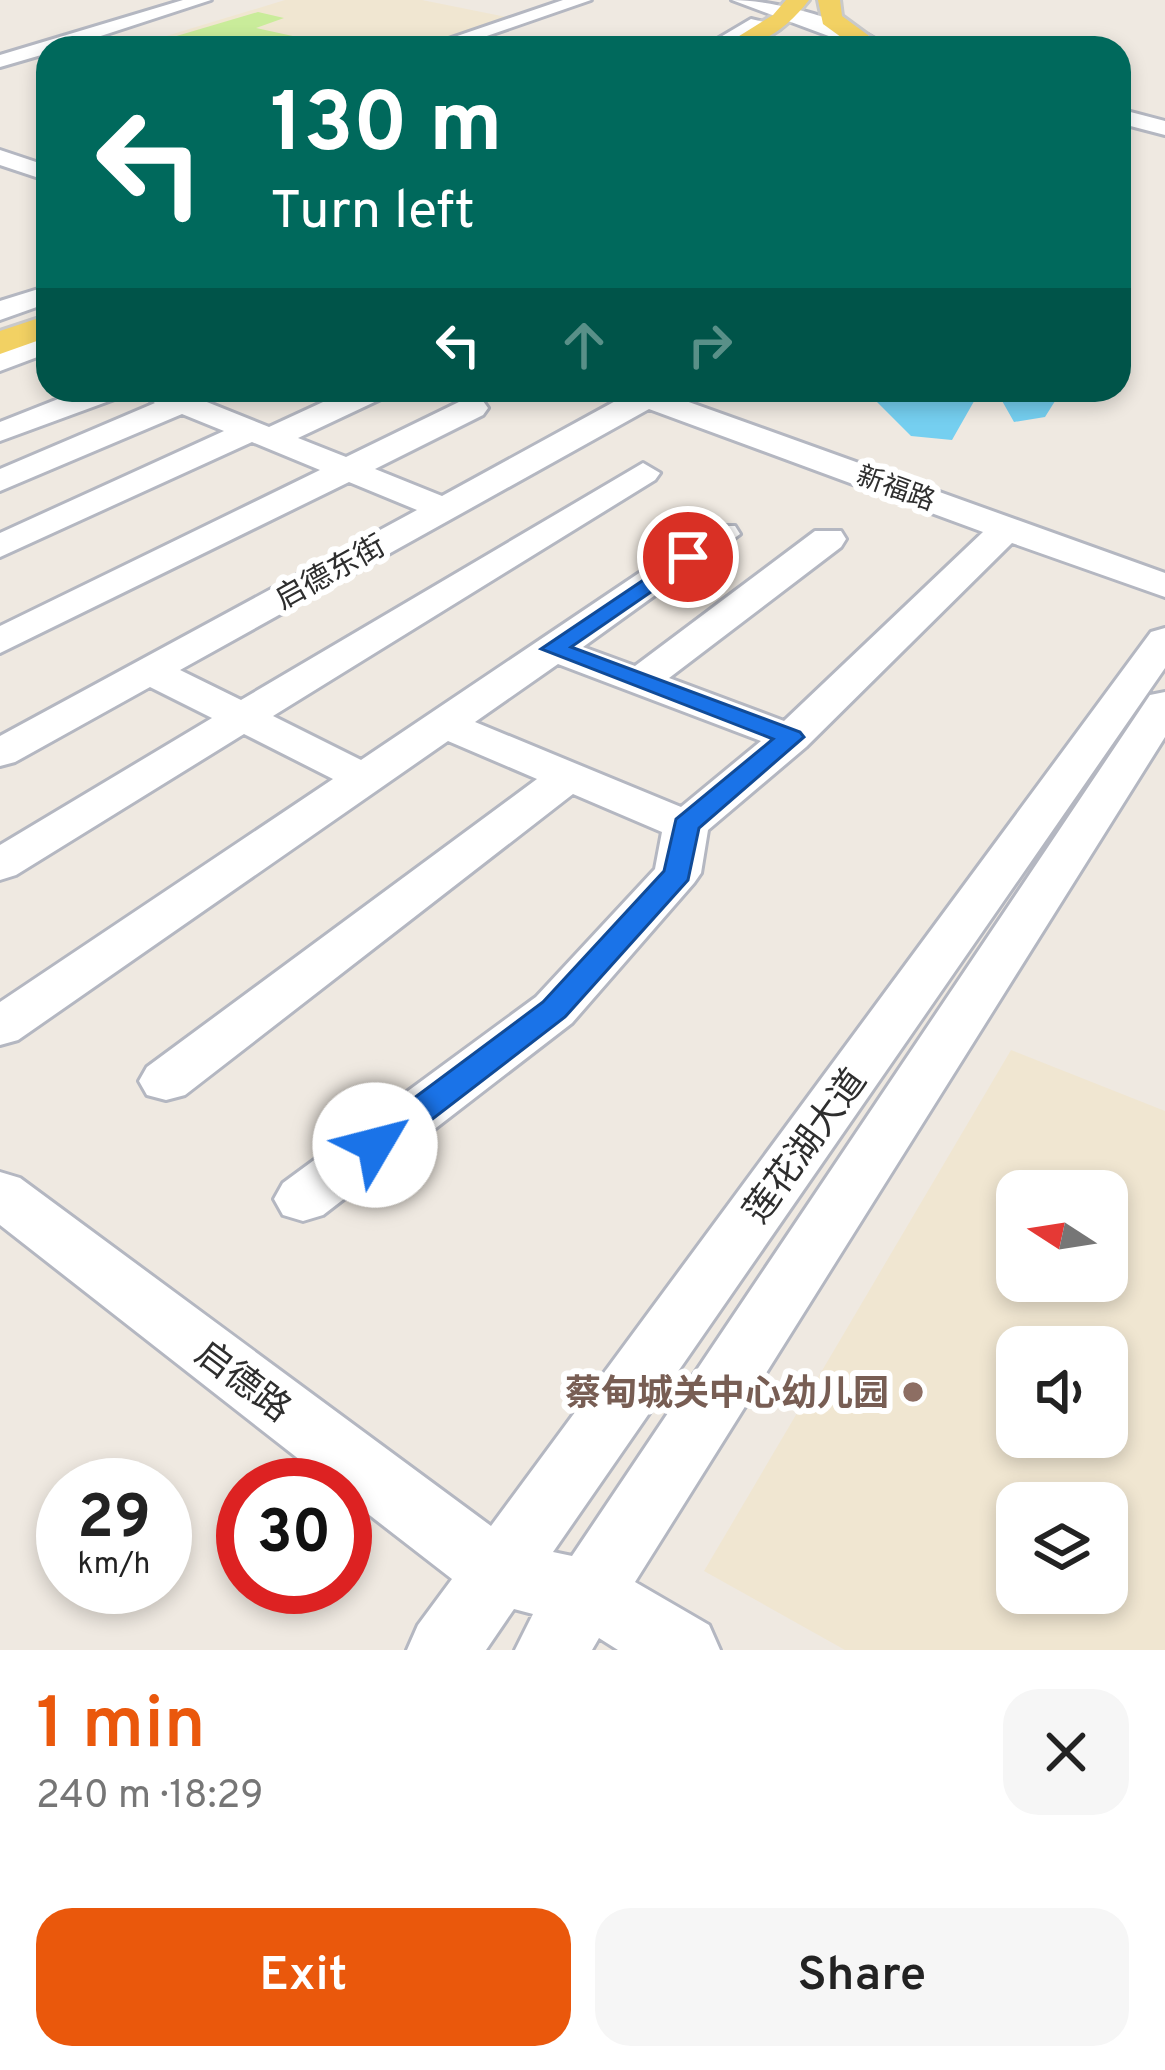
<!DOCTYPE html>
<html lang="en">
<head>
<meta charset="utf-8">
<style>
  body { margin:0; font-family:Overpass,"Noto Sans SC",sans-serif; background:#f6f6f6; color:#222; height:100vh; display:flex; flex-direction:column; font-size:45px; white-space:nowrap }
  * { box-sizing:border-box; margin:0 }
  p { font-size:39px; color:#767676 }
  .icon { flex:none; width:66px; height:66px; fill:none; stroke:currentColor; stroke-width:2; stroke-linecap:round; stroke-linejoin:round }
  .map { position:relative; height:1650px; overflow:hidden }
  .panel { display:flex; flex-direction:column; background:#fff; flex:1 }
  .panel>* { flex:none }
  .hud { position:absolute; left:36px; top:36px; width:1095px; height:366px; border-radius:36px; box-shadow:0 6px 18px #0003; background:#00695c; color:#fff; overflow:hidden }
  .needle { width:78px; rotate:282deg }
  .tools { position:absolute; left:996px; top:1170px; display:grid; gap:24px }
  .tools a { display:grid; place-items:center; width:132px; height:132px; border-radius:24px; background:#fff; box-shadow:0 6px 18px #0003; font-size:60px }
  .speed { position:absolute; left:36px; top:1458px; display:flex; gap:24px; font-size:60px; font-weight:700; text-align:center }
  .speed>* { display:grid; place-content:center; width:156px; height:156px; border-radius:50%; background:#fff; box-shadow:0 6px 18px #0003; line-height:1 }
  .speed small { font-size:30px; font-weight:400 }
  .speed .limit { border:18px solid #d22; background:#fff; color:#111 }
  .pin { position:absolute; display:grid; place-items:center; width:102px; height:102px; color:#fff; margin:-51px; border:6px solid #fff; border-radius:50%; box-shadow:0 3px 12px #0007 }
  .me { position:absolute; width:132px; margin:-66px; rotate:53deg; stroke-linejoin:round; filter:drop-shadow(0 0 9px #0008) }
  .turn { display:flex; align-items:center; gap:42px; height:252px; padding:0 36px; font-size:54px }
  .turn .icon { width:156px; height:156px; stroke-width:2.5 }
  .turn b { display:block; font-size:84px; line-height:102px }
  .lanes { display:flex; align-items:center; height:114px; padding:0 36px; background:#0003; justify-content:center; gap:60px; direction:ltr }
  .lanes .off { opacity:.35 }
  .round { display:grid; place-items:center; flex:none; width:126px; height:126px; border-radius:36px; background:#f6f6f6 }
  .summary { display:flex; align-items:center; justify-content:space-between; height:204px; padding:0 36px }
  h1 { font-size:72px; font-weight:600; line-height:90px; color:#ea580c }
  .cta { display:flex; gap:24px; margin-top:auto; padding:24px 36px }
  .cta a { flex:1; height:138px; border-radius:36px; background:#ea580c; color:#fff; font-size:48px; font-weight:600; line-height:138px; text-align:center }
  .cta a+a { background:#f6f6f6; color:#222 }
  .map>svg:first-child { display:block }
</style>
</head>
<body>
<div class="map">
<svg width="1165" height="1650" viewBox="0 0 1165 1650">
  <rect width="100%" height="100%" fill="#efe9e1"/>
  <path fill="#f0e6d1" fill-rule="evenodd" d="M285,0H422L516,19L422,48H127Z
    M1011,1050L1165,1111V1650H845L704,1571ZM1017,1191H1107V1281H1017ZM1017,1347H1107V1437H1017ZM1017,1503H1107V1593H1017Z"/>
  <path fill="#c9ec9a" d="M258,12L284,18L256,28L311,40L284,48H136Z"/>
  <path fill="#75cff0" d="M865,390H1062L1045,417L1014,422L1001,399L977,396L952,440L911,436Z"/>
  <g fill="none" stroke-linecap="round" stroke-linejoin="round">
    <defs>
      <path id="minor" d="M183,0H211L64,48H48V53L0,67V55Z
        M563,0H591L452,48H422Z
        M732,0C775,0 854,21 888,48H861Z
        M751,19L768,23L727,48H702Z
        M1119,109L1165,121V135L1119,123Z
        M0,150L48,166V181L0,165Z
        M48,286V303L0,320V301Z
        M48,334V353L0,371V351Z
        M81,390H124L120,397L0,441V422Z
        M135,390H177L269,427L349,390H389L385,397L298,438L346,457L461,401H483L488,408L483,415L375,469L442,496L621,398L615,390H675L672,396L1165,573V597L1012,543L806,747L708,830L701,873L694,883L572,1023L323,1215L303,1221L283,1215L274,1199L283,1183L536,997L655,869L662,832L573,794L185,1095L166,1100L147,1095L139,1081L147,1067L537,779L448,741L18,1040L0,1045V1002L333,779L244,734L16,875L0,880V845L212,718L150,687L15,762L0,766V736L417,510L349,482L0,653V626L320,470L252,442L0,557V533L224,431L182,414L0,491V469L155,403ZM649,409L983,532L784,721L669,678L841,547L846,539L841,531H815L635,666L583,647L740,534L735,526H709L361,760L273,716L655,480L660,473L643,463L241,700L180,670ZM558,664L761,741L681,807L475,722Z
        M1165,628V668L553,1552L572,1556L1144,704L1150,695L1165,692V737L635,1582L709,1625L720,1650H618L599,1638L592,1650H515L533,1614L514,1609L486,1650H407L418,1625L452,1579L345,1496V1485H332L0,1225V1172L20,1178L491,1526L1151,632Z"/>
      <path id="major" d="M786,0H809C785,31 759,48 720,48L773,15Z
        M818,0H840L842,16L876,41L878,48H856L823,24Z
        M48,315V337L0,354V331Z"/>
    </defs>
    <use href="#minor" stroke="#b4b7c1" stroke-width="6"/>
    <use href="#major" stroke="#c9c9c9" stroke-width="6"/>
    <use href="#minor" fill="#fff" fill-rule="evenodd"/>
    <use href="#major" fill="#f2d163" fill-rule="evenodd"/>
  </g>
  <path fill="#1a73e8" stroke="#114b97" stroke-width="3" d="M688,550L699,557L696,561L571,647L800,732L804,737L699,828L688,880L565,1017L387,1154L375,1158L363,1154L358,1145L363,1136L543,1002L664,871L676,819L773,739L541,649Z"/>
  <circle fill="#8d6e63" stroke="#fff" stroke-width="4.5" cx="913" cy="1392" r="12"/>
  <g text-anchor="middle" stroke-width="12" stroke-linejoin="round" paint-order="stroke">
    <g font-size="27" fill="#2e2e2e" stroke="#fff">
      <text transform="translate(896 488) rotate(20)" y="9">新福路</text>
    </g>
    <g font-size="30" fill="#2e2e2e" stroke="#fff">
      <text transform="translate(330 572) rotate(-29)" y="10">启德东街</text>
    </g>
    <g font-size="36" fill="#2e2e2e" stroke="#fff">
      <text transform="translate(804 1145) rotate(-54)" y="13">莲花湖大道</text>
      <text transform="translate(244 1380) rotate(37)" y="13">启德路</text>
    </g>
    <g font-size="36" font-weight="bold" fill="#785e54" stroke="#fff" text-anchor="end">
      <text x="889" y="1405">蔡甸城关中心幼儿园</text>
    </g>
  </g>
</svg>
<div class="tools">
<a><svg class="needle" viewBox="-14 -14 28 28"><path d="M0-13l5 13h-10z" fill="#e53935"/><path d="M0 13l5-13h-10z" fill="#767676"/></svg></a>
<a><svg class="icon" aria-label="sound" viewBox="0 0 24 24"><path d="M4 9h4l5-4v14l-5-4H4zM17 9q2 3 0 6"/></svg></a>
<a><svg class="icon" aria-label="layers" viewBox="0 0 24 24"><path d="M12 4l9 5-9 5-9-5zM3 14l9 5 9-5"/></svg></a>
</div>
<div class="speed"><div>29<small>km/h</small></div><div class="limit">30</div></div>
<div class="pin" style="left:688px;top:557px;background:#d93025"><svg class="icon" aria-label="arrive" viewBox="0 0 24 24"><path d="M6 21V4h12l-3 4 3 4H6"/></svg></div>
<svg class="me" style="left:375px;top:1145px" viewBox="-20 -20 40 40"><circle r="19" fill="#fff"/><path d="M0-13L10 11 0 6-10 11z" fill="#1a73e8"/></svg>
<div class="hud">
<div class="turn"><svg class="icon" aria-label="left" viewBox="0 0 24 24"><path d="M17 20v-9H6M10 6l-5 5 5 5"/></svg><div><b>130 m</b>Turn left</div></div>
<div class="lanes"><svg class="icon" aria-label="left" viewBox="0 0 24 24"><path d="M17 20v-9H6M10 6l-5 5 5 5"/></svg><svg class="icon off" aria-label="ahead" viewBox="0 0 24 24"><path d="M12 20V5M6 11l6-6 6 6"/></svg><svg class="icon off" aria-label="right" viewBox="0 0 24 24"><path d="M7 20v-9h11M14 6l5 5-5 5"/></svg></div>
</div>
</div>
<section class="panel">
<div class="summary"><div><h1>1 min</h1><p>240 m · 18:29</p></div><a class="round"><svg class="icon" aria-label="close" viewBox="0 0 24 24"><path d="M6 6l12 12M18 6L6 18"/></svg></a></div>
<div class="cta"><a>Exit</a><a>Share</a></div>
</section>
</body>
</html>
